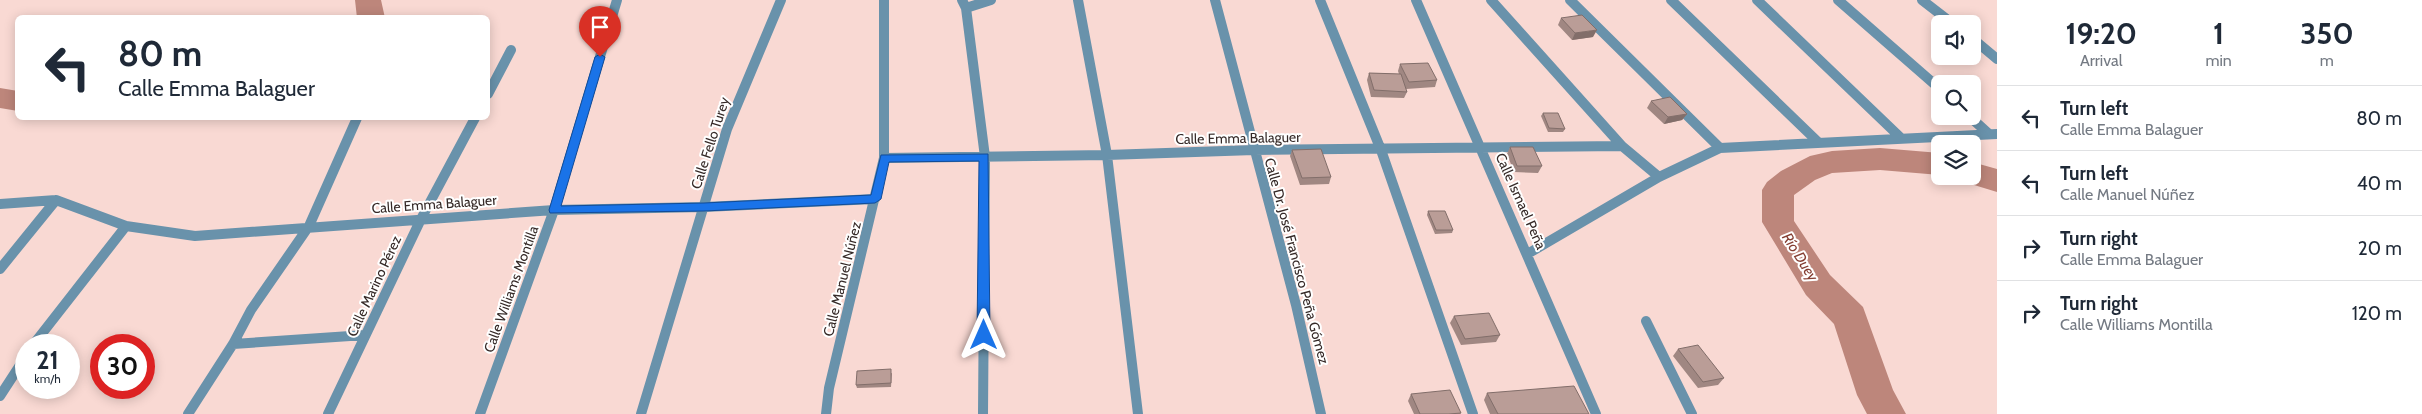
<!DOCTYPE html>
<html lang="en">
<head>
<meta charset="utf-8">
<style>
  body { margin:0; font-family:Cabin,sans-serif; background:#f2f2f3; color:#1f2937; height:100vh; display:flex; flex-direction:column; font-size:19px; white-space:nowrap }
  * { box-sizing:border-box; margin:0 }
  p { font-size:16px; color:#747a83 }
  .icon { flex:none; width:28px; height:28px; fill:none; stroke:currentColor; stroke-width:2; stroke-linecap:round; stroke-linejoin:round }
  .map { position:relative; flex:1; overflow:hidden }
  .side { display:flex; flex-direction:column; background:#fff; width:425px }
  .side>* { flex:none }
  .banner { position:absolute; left:15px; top:15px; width:475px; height:105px; border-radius:8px; box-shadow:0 2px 12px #0003; background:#fff; color:#1f2937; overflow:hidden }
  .tools { position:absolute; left:1931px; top:15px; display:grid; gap:10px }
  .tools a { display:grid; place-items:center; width:50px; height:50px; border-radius:8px; background:#fff; box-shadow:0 2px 12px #0003; font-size:25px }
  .speed { position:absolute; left:15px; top:334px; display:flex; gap:10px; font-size:25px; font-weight:700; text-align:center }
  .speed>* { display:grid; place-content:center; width:65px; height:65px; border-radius:50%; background:#fff; box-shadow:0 2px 12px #0003; line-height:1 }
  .speed small { font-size:12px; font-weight:400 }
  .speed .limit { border:8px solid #d22; background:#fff; color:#111 }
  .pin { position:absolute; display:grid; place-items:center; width:42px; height:42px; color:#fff; margin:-51px -21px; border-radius:50% 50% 50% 0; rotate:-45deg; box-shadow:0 0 5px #0007 }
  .pin .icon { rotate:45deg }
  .me { position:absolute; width:55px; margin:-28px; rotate:0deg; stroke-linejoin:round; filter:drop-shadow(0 0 4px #0008) }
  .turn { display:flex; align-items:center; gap:18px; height:105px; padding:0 20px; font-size:22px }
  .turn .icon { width:65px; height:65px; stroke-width:2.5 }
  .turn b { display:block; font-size:35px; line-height:42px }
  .eta { display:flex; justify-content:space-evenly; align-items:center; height:85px; text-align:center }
  .eta b { font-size:30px; font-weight:800; line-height:35px }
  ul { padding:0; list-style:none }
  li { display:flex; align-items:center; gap:15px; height:65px; padding:0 20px; border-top:1px solid #e0e1e3 }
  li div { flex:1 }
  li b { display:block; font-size:19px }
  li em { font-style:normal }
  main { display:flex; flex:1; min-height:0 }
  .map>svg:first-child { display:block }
</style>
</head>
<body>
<main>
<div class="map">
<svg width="1997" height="414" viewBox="0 0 1997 414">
  <rect width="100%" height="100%" fill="#f9d9d3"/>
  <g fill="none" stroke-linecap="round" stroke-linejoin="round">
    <path fill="#bd867b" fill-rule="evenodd" d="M355,0H381L385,18H357Z
      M0,88L18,91V111L0,108Z
      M1880,148L1940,153V175L1880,170L1832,173L1815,180L1794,195V221L1830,275L1863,307L1893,390L1906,414H1867L1857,395L1834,324L1806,295L1762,222V190L1767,182L1781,171L1810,156L1832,151Z
      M1972,162L1997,169V192L1961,181L1958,176H1972Z"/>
    <path stroke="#6992ab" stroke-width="10" d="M962,0L966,8L985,157L983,414
      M1078,0L1107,155L1138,414
      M1215,0L1296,305L1321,414
      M1320,0L1381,150L1473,414
      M1416,0L1596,414
      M1491,0L1622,146L1659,177
      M1570,0L1720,148
      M1671,0L1817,141
      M1757,0L1901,138
      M1838,0L1940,89
      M1922,0L1953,24
      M966,8L991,0
      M1972,38L1997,59
      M488,94L511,50
      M1969,116L1989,134
      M884,158L1107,155L1254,150L1622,146
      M0,204L56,200L126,226L195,236L554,210L704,207L875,199
      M1529,253L1659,177L1720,148L1997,134
      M0,269L56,200
      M1646,321L1692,414
      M233,344L365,335
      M33,345L126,226
      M0,396L26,356
      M188,414L233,344L251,310L309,226L357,118
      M328,414L421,219L475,118
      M480,414L554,210L617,0
      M641,414L727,129L781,0
      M826,414L829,388L884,158V0"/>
  </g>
  <path fill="#a08782" d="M1561,18L1593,37L1572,40L1558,25Z
    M1400,64L1437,80L1435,87L1406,89L1405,86L1407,92L1404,98L1371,97L1367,80L1369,73L1399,74L1398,71Z
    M1651,101L1687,114L1682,120L1664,124L1647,108Z
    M1543,113L1565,129L1563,132H1548L1541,116Z
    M1510,147L1542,166L1538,173L1514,172L1507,154Z
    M1292,150L1331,177L1329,184L1300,185L1290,156Z
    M1428,211L1453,230L1452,233L1435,234L1427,215Z
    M1454,316L1500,335L1496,342L1461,345L1450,323Z
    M1678,349L1724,378L1718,385L1698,388L1673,356Z
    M892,373L891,387L857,388L856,385Z
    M1487,393L1588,414H1490L1484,400Z
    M1411,394L1461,413L1460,414H1414L1408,401Z"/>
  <path fill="#826e6a" d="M1597,30L1593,37L1572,40L1575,33Z
    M1687,114L1682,120L1664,124L1668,117Z"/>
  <path fill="#ba9d97" stroke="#826e6a" d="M1582,15L1597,30L1575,33L1561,18Z
    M1428,63L1437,80L1409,82L1400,64Z
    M1369,73L1401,74L1407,92L1374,90Z
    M1670,97L1687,114L1668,117L1651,101Z
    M1543,113H1558L1565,129L1549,128Z
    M1510,147H1533L1542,166H1517Z
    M1321,149L1331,177L1302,178L1292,150Z
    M1428,211H1445L1453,230H1436Z
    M1489,313L1500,335L1465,339L1454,316Z
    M1698,345L1724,378L1703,382L1678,349Z
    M891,369V383L856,385L857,371Z
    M1574,386L1589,414H1498L1487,393Z
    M1450,390L1461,413L1449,414H1420L1411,394Z"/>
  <path fill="#1a73e8" stroke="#114b97" d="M600,54L605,57L561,206L704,203L871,195L881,155L988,154L990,335L988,339L984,340L977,335L979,161L889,162L881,199L875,203L704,211L550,213L549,210L595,57Z"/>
  <g text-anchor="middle" stroke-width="4" stroke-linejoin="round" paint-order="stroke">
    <g font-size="14" fill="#352927" stroke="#fff">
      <text transform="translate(1238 138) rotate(-1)" y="5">Calle Emma Balaguer</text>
      <text transform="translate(710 143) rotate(-72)" y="5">Calle Fello Turey</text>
      <text transform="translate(1521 201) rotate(66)" y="5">Calle Ismael Peña</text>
      <text transform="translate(434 204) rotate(-4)" y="5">Calle Emma Balaguer</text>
      <text transform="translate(1297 261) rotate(75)" y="5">Calle Dr. José Francisco Peña Gómez</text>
      <text transform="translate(842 279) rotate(-76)" y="5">Calle Manuel Núñez</text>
      <text transform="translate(374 286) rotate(-65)" y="5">Calle Marino Pérez</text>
      <text transform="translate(511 289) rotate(-70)" y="5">Calle Williams Montilla</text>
    </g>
    <g font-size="15" font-style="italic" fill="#853e32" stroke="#fff">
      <text transform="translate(1800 257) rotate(58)" y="5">Río Duey</text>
    </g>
  </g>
</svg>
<div class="tools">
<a><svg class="icon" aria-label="sound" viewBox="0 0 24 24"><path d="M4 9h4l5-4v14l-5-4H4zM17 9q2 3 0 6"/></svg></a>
<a><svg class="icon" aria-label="search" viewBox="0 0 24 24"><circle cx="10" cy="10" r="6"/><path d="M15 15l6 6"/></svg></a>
<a><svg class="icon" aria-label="layers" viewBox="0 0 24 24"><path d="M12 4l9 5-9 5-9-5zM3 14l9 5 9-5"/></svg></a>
</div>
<div class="speed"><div>21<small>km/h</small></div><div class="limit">30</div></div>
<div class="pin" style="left:600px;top:57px;background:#d93025"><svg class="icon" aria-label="arrive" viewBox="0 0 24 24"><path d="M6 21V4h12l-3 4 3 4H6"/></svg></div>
<svg class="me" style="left:984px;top:335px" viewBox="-20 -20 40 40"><path d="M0-17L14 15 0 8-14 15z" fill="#1a73e8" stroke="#fff" stroke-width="4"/></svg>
<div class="banner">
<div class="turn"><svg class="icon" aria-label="left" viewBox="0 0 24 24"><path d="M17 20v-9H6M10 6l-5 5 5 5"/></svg><div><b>80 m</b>Calle Emma Balaguer</div></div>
</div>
</div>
<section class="side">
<div class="eta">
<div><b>19:20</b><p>Arrival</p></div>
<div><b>1</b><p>min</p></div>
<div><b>350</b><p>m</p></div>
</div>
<ul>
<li><svg class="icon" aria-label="left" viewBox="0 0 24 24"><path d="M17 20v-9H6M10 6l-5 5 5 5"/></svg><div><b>Turn left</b><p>Calle Emma Balaguer</p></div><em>80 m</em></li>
<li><svg class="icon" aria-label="left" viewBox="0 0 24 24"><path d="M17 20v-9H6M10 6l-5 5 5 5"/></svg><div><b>Turn left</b><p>Calle Manuel Núñez</p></div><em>40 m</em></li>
<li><svg class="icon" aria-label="right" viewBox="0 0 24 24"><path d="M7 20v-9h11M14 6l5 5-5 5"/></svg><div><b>Turn right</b><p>Calle Emma Balaguer</p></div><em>20 m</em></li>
<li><svg class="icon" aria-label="right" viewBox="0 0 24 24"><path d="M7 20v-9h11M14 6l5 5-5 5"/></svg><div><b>Turn right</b><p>Calle Williams Montilla</p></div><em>120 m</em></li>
</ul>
</section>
</main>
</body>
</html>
